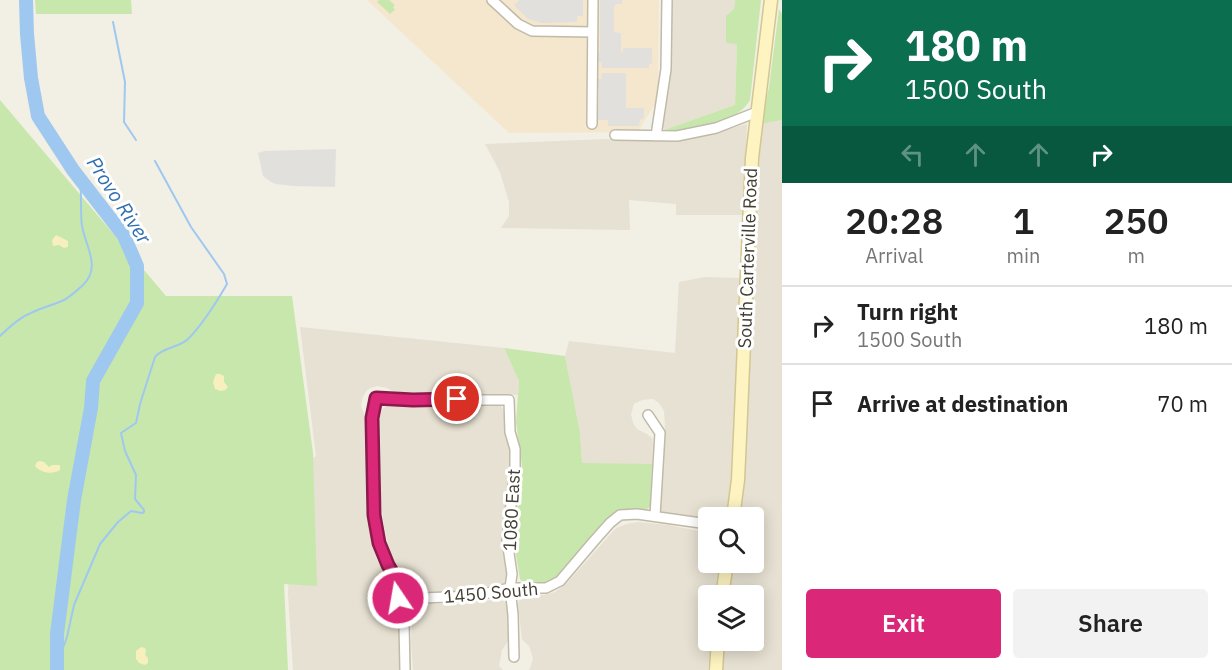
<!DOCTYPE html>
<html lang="en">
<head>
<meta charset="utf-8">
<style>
  body { margin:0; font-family:"IBM Plex Sans",sans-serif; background:#f2f2f2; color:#222; height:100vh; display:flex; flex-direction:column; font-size:22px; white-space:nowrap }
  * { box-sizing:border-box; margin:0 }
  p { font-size:20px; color:#767676 }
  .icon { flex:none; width:33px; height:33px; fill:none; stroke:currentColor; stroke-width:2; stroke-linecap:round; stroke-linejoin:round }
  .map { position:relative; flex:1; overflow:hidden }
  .drawer { display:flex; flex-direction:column; background:#fff; width:450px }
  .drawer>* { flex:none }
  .top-card { background:#0b6e4f; color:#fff; overflow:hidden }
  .controls { position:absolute; left:698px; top:507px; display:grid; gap:12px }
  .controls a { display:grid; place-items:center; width:66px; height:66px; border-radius:6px; background:#fff; box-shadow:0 3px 15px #0003; font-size:30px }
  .pin { position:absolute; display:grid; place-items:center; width:51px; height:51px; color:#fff; margin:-26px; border:3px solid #fff; border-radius:50%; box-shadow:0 2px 6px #0007 }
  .me { position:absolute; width:66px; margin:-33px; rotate:348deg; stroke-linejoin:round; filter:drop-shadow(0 0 4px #0008) }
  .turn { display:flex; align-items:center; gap:21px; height:126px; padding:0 24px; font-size:27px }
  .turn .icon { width:78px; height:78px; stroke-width:2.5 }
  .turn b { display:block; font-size:42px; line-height:51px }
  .lanes { display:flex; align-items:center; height:57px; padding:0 24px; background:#0003; justify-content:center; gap:30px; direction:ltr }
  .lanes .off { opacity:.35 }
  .eta { display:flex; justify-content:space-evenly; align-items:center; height:102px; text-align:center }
  .eta b { font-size:36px; font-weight:600; line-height:42px }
  .cta { display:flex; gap:12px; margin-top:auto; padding:12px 24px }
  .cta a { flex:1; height:69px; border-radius:6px; background:#db2777; color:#fff; font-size:24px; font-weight:600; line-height:69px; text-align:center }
  .cta a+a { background:#f2f2f2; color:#222 }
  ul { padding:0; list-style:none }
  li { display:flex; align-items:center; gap:18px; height:78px; padding:0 24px; border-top:2px solid #e0e0e0 }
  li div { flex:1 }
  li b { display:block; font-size:22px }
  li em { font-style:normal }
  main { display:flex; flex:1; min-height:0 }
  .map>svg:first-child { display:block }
</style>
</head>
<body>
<main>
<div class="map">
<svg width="782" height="670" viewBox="0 0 782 670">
  <rect width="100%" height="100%" fill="#f2efe4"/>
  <path fill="#e6e1d2" d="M670,0H735L734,9L726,43H737L735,105L664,130L663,126L665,100L669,92Z
    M782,120V670H720L722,641L753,640V596L726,595L731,563L753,562V518L738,517L748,406L761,124Z
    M747,124L743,215H676V204L629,200L630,230L501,228L509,216V202L500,172L485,144L607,139L673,142L703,136Z
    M705,277L741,278L729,512L726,517L708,518L661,513L658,508L665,425L664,411L659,403L653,399L642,400L634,404L631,414L633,423L637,429L647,434L652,438L653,444L652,464H582L580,432L565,356L569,341L675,353L679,282Z
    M300,327L504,348L519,381L518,395H400L387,388L377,386L368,389L363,396L361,406L367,421L370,516L378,549L390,577L391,584L390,597L393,605L401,617L399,630L402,670H293L288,594L293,464H303L316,456Z
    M387,405H495L501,406L503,410L509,446L510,463V485L502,528L503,546L508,576L507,583L502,587L465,593L433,594L426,593L423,588L416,583L404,578L401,574L389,548L384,526L381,502L380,416L382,410Z
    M638,522L669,525L708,533V562L718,563L715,595L708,596V640L711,641L708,670H528L530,669L533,658L529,646L522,639L518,604L520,598L526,594L544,595L555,592L566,584L616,528L627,524Z
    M498,599L505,602L507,606L508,641L502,650L499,666L503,670H413L411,641L412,622L419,610L427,604H462Z"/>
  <path fill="#f5e7ce" d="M367,0H659L658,99L638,132L509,133Z"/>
  <path fill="#c8e7ac" d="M35,0H131L132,14H36Z
    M379,0H389L395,5L393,7L395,10L390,14L377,2Z
    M735,0H761L750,100C740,119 705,129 685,132C679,133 672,132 666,132L664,130L735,105L737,44L726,43V16L734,9Z
    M779,9L782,14V120L761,124L769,87Z
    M0,100L166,296H292L313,453L317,586L284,584L288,670H0Z
    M504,348L565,356L580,432L582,463L652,464L650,507C643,513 633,511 625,511L560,574C549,583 538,584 524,584L520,579L514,543L513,530L522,466L516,422L519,381Z"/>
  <path fill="#f7f0be" d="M56,235L68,241V247L64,248L59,245L53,246L52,240Z
    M216,374H220L224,376V382L228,387L225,390L221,391L215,389L213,382Z
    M40,461L44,462L49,467L52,465H59L60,466V470C52,475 41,473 35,466L37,462Z
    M141,647L145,648L146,651L145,655L148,658V663L145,665L139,663L136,659V651Z"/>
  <path fill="#e2e0dc" d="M519,0H583V16H577V22L542,23L528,19L514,5Z
    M600,0H622V4H616L614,7V32L621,33V52L623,53V48H652V63L649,64V68H602L601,62H598V53L600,52Z
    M602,73H626V108H644V118L640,120L639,126H608V120H598L599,90L598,89V79H601Z
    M336,149L335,187L294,186L276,184L271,182L263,176L258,153L265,151Z"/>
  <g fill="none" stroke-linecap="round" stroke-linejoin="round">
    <path stroke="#9fc8f0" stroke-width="2" d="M113,22L125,82L124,122L136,140
      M0,336C10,326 20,317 33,312C43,307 54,305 64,300C70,297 76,291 82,286C102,267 86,248 82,226C80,211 82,195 80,180
      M57,664L67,637L74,605L100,544L118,522L131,511L142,513L144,512V510L135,499L136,475L125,451L121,433L136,423L140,404L155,357C163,347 179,348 188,339C204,323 216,303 227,284L224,274L191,227L155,161"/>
    <path stroke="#9fc8f0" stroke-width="14" d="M26,0L27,34L31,78L38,116L73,170L124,236L137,266V303L93,381L91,408L74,500L57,634V670"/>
    <defs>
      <path id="street" d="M492,0L518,24L532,31L593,32
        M592,124L593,0
        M615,135L677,136L716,128L757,112
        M656,136L666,69L667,0
        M648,415L660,433L655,516
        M398 598a12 12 0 1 1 24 0a12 12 0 1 1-24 0Z
        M402,589L388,565L379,543L374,515L372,418L376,398L413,400H509L510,432L515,449V468L507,540L512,574L510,588L513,615L514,657
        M422,598L474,596L510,588H546L560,581L594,541L610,523L620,515L637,514L708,524
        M405,670L404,624L407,610"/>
      <path id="secondary" d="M733,518L738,480L740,436L752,158L771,0
        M722,596L727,562
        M716,670L718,640"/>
    </defs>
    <use href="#street" stroke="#c0baa9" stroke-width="12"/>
    <use href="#secondary" stroke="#d2c693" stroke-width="15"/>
    <use href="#street" stroke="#fff" stroke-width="9"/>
    <use href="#secondary" stroke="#fef4c1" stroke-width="12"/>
  </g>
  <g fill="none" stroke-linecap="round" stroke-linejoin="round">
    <defs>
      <path id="route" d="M398,598V593L402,589L388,565L379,543L374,515L372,418L376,398L413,400L457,399"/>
    </defs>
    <use href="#route" stroke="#8e194d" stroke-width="15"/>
    <use href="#route" stroke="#db2777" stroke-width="10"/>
  </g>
  <g text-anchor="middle" stroke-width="6" stroke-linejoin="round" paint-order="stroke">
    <g font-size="18" fill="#443f34" stroke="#fff">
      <text transform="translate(748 258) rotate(-88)" y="6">South Carterville Road</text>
      <text transform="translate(512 510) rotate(-87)" y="6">1080 East</text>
      <text transform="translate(491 593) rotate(-5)" y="6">1450 South</text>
    </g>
    <g font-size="20" font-style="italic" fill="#2e6eaf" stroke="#fff">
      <text transform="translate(119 200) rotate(57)" y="7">Provo River</text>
    </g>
  </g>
</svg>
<div class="controls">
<a><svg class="icon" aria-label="search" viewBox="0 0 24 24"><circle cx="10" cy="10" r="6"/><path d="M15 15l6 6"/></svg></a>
<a><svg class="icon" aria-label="layers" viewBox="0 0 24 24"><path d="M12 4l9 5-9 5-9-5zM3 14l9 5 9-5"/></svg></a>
</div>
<div class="pin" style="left:457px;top:399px;background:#d93025"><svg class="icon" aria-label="arrive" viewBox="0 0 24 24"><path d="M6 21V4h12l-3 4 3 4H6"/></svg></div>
<svg class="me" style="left:398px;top:598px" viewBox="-20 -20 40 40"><circle r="17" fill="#db2777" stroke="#fff" stroke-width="3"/><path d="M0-11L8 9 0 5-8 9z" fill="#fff"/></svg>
</div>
<section class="drawer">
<div class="top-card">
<div class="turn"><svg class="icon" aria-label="right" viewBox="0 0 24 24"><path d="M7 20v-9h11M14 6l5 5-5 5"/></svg><div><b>180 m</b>1500 South</div></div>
<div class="lanes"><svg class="icon off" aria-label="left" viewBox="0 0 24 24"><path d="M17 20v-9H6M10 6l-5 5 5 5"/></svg><svg class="icon off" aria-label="ahead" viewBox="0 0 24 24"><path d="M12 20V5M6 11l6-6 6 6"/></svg><svg class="icon off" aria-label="ahead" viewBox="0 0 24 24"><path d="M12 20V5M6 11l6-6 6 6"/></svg><svg class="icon" aria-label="right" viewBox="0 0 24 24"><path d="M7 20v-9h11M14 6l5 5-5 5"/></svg></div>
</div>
<div class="eta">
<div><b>20:28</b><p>Arrival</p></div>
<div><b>1</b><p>min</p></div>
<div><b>250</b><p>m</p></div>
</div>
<ul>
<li><svg class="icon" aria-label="right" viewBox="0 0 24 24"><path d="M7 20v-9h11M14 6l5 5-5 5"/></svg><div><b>Turn right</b><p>1500 South</p></div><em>180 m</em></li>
<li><svg class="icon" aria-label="arrive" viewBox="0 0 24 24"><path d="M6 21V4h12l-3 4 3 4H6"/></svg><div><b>Arrive at destination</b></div><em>70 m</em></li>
</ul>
<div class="cta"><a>Exit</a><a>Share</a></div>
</section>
</main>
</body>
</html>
